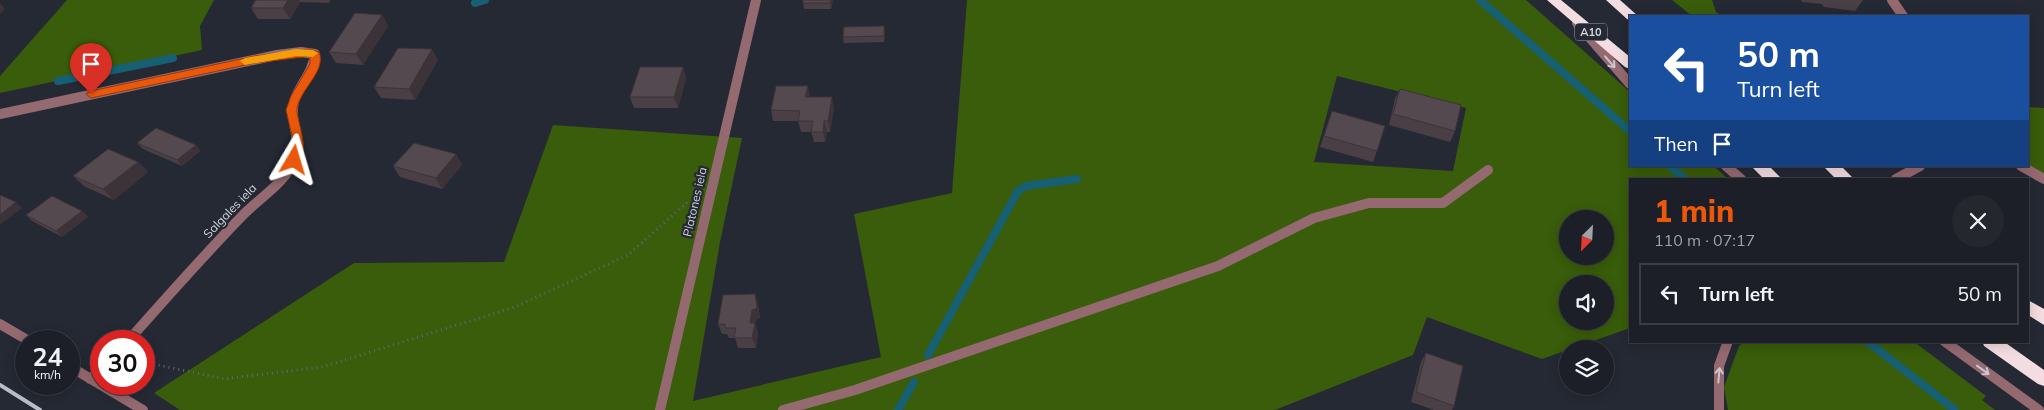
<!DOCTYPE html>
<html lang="en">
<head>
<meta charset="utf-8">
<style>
  body { margin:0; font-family:Mulish,sans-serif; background:#25272f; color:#f1f3f6; height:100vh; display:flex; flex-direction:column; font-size:19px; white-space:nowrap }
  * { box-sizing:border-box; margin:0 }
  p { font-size:16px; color:#a0a2a7 }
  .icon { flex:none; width:28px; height:28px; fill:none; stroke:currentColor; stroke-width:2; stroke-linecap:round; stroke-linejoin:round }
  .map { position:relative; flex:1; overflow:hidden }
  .details { position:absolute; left:1629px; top:178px; width:400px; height:165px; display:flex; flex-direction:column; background:#1c1f27; border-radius:0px; box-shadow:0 2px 12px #0003,0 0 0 1px #3a3d44 }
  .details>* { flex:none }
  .banner { position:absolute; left:1629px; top:15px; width:400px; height:152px; border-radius:0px; box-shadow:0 2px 12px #0003,0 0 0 1px #3a3d44; background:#1a4fa0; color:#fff; overflow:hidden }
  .needle { width:32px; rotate:204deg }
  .controls { position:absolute; left:1559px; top:210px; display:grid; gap:10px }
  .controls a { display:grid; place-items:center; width:55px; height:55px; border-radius:50%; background:#1c1f27; box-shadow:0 2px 12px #0003,0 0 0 1px #3a3d44; font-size:25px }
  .speed { position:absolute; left:15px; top:330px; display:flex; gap:10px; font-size:25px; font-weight:700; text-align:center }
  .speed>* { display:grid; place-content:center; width:65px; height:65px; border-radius:50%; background:#1c1f27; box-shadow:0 2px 12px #0003,0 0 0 1px #3a3d44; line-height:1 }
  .speed small { font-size:12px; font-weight:400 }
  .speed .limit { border:8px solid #d22; background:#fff; color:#111 }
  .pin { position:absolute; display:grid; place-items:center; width:42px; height:42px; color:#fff; margin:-51px -21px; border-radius:50% 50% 50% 0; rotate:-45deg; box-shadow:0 0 5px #0007 }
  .pin .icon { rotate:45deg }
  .me { position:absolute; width:55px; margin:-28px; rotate:7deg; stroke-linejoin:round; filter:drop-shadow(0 0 4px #0008) }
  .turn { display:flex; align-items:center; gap:18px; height:105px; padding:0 25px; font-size:22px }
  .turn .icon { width:65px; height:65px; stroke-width:2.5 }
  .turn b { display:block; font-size:35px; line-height:42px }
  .then { display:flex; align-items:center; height:48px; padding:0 25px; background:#0003; gap:10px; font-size:19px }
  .round { display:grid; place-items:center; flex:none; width:52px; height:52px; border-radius:26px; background:#25272f }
  .overview { display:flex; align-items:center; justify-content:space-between; height:85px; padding:0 25px }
  h1 { font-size:30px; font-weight:800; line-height:38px; color:#ea580c }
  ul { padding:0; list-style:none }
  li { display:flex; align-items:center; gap:15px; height:62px; margin:0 10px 8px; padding:0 15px; border:2px solid #3a3d44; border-radius:0px }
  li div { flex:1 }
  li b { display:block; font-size:19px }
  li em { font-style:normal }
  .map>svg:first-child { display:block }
</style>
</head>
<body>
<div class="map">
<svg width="2044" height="410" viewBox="0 0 2044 410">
  <rect width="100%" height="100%" fill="#252934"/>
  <path fill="#395d0a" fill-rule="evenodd" d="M67,0H214L200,26L202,50L0,93V76Z
    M967,0H1526L1630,92V166H1714L1728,179H1630V328L1542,359L1427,317L1413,355L1275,410H180L154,393L354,263L504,262L553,125L742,138L720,242L693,401L881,357L854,214L952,193ZM1337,76L1466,108L1453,171L1314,162ZM1568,219H1605V256H1568ZM1568,284H1605V321H1568Z
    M1672,0H1712L1716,12L1721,15L1811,16H1692Z
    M2028,107L2044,108V174L2028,164Z
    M1745,341H1913L1986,396L1982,400L1995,410H1728L1724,387L1739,346Z"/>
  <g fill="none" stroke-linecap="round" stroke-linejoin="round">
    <path stroke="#175f73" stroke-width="8" d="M1480,0L1630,131
      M475,3L485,0
      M58,81L173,58
      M1670,166L1685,179
      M1867,341L1955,410
      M928,355L1018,191L1026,186L1077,179
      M898,410L914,382"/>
    <path stroke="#62666f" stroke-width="3" stroke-dasharray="1 4" stroke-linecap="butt" d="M144,362L224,379L322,367L515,307L628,255L690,200"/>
    <path stroke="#956970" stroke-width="10" d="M783,410L855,390L1218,266L1314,218L1369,203H1443L1488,170"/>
    <path stroke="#956970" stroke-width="10" d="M1892,0L1903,16
      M1577,23L1630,84
      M0,114L277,55L301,52L315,54C313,73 299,85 294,102C289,121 302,140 295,159C286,182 261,197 244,214C204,255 166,298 128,341
      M1726,166L1741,179
      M2021,166L2044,179
      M1896,179L1920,166
      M0,324L29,341
      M1944,341L2039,410
      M69,366L143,410
      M90,379L101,368
      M660,410L756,0
      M1719,410V366L1728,341"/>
    <path fill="#f4dde0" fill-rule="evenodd" d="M1547,0H1561L1630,57V69L1625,67Z
      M1606,0H1620L1638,16H1630V20L1627,19Z
      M1751,166H1769L1782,179H1764Z
      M1823,166H1841L1854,179H1836Z
      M2028,300L2044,309V325L2028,315Z
      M1982,341H2003L2044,370V386L2038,384L1984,346Z"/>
    <path stroke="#babdc5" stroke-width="4" d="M0,385L40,410"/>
  </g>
  <path fill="#493f45" d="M255,0H330L329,3L300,2L290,19H258L251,8Z
    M803,0H833L831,9H804L803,3Z
    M1801,0H1863L1855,11L1824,7L1822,4L1802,2Z
    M382,15L388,26L363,65L336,63L329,52Z
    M885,32L884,42L844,43L843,37Z
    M438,60L415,100L381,98L374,87Z
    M683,67L686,78L678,108H634L630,97Z
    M1400,89L1455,131L1450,142L1389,125L1395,99Z
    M810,97L834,108L830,132H827L825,142H814L811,132H801L798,121H773L771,110Z
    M1332,111L1377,151L1373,162L1320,147Z
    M137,143L196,145L200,151L182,166L143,149Z
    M456,154L462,165L442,189L400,177L393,166Z
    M138,162L148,172L114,200L84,186L73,176Z
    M82,211L88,217L62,237L32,221L26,215Z
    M755,294L758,305L760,318L756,320L755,323L758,333L756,348H738L735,338H729L727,334H722L718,324Z
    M1426,353L1454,406L1452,410H1434L1411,402L1421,362Z"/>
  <path fill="#3c3338" d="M288,0H299L300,2L290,19L283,8Z
    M831,0H833L831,9L830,3Z
    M0,3L5,9L0,14Z
    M382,15L388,26L363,65L356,54Z
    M884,26L885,32L884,42Z
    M432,49L438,60L415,100L409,89Z
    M683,67L686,78L678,108L674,97Z
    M808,86L810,97L808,108L805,97Z
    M832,97L834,108L830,132L828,121Z
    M824,121L827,132L825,142L823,132Z
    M196,145L200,151L182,166L177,160Z
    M456,154L462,165L442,189L436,178Z
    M138,162L148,172L114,200L103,189Z
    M16,202L22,208L0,225V215Z
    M82,211L88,217L62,237L56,231Z
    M755,294L758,305L760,318L756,320L755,323L758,333L756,348L752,338L750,323Z"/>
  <path fill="#554950" stroke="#3c3338" d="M256,0H288L283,8H251Z
    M803,0H831L830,3H803Z
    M355,13L382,15L356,54L329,52Z
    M884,26V36L843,37L844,27Z
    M398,48L432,49L409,89L374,87Z
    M640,67H683L674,97H630Z
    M776,86H808L805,97H832L828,121H824L823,132H811L813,121H798L800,111L771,110Z
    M1400,89L1461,105L1455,131L1393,114Z
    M1332,111L1385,126L1377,151L1324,136Z
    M156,128L196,145L177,160L137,143Z
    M414,143L456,154L436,178L393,166Z
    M108,149L138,162L103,189L73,176Z
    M0,195L16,202L0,215Z
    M52,196L82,211L56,231L26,215Z
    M755,294L757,308L752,310L750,323H755L752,338H734L736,328H725V324H718L723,295Z
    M1426,353L1463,366L1454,406L1416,392Z"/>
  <defs><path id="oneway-shaft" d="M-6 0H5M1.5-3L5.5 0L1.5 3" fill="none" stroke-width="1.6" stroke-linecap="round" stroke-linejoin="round" transform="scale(1.25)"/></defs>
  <g stroke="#c9c5cc">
    <use href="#oneway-shaft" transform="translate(1610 62) rotate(49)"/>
    <use href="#oneway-shaft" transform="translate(1983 370) rotate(36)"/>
    <use href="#oneway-shaft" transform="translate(1719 375) rotate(-85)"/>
  </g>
  <path fill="#ea580c" stroke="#983908" d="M309,49L319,52C327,71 299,90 297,109C296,121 314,158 294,164L289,160L294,144L286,110L291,96L310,64V56L255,63L91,98L86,94L91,91L255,56Z"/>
  <path fill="#f59e0b" d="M296,49L313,50L318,53L313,57L296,56L245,65L240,61L245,58Z"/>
  <g text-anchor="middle" stroke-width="4.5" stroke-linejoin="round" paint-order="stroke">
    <rect fill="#252934" stroke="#9ea1aa" stroke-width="1" x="1575" y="23.5" width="32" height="17" rx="4"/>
    <g font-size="11" font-weight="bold" fill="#d2d5dc">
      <text x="1591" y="36">A10</text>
    </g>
    <g font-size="12" fill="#d2d5dc" stroke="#252934">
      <text transform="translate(695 202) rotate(-77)" y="4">Platones iela</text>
      <text transform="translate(230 211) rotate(-46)" y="4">Salgales iela</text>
    </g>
  </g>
</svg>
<div class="controls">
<a><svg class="needle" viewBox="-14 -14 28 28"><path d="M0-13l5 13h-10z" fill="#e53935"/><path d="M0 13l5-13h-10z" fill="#a0a2a7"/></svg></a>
<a><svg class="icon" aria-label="sound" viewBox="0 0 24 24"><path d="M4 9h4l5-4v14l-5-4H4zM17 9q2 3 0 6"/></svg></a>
<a><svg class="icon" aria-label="layers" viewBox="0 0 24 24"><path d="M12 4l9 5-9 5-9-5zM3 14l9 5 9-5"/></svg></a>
</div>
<div class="speed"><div>24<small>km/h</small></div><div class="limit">30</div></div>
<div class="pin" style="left:91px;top:94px;background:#d93025"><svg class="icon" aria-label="arrive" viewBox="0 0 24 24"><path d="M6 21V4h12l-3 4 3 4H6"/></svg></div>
<svg class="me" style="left:294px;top:160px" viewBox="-20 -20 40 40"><path d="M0-17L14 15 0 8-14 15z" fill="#ea580c" stroke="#fff" stroke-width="4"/></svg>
<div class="banner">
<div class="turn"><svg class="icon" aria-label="left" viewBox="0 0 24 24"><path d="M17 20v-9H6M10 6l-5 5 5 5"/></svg><div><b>50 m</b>Turn left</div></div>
<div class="then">Then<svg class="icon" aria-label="arrive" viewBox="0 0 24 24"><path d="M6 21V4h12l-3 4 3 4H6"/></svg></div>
</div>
<section class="details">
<div class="overview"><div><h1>1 min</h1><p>110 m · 07:17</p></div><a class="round"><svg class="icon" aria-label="close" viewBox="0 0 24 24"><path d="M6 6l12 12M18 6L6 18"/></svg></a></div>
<ul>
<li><svg class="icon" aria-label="left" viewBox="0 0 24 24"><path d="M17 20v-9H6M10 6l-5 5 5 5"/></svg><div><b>Turn left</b></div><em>50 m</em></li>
</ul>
</section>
</div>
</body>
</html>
